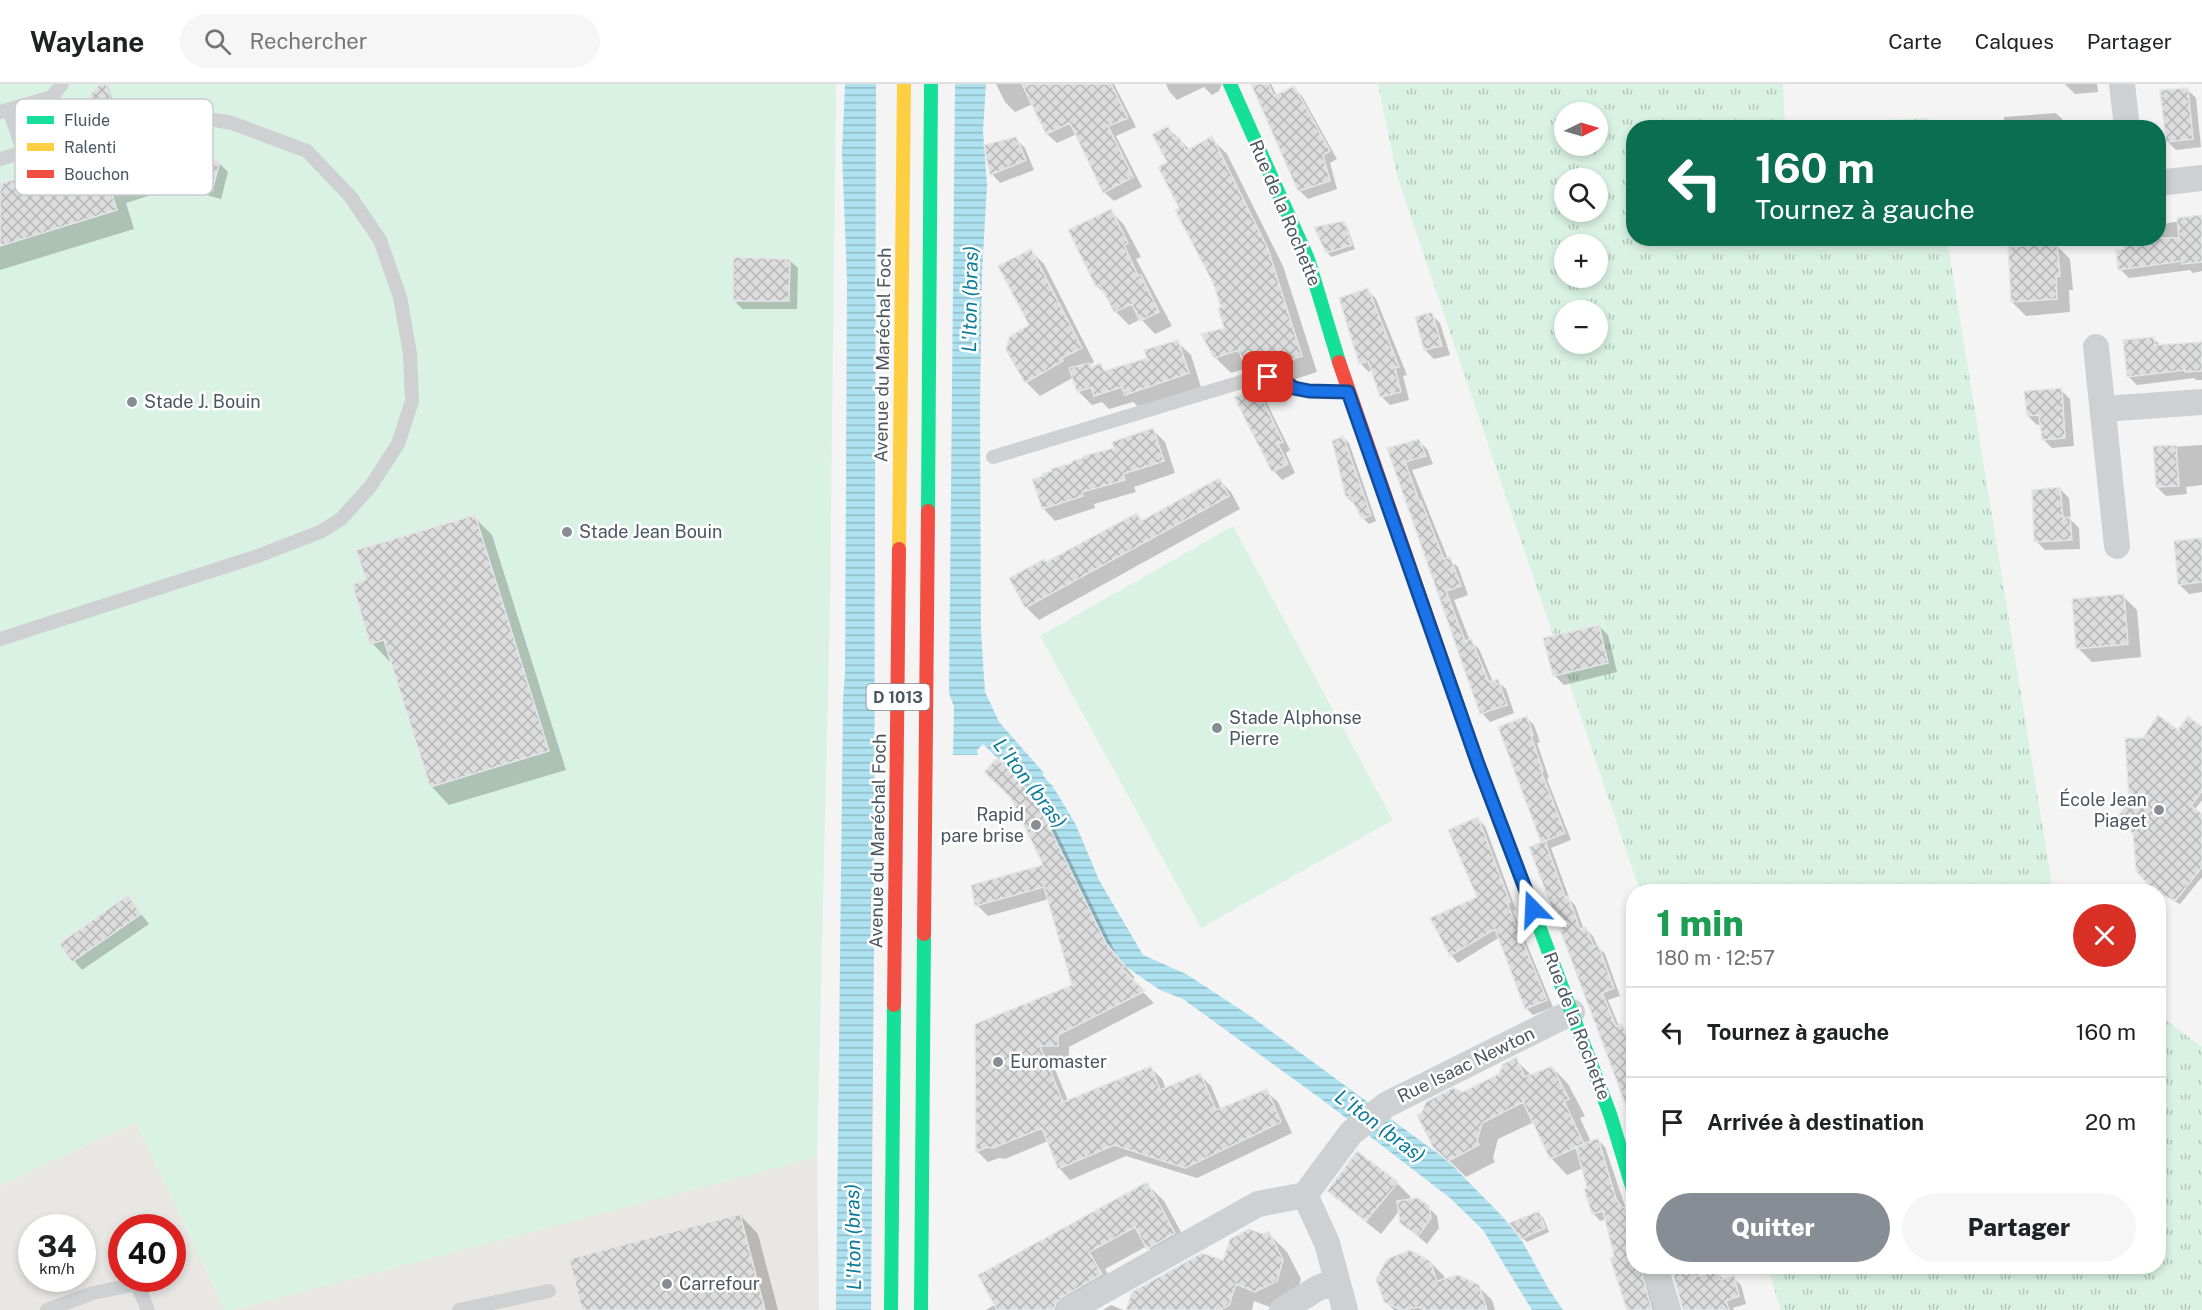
<!DOCTYPE html>
<html lang="fr">
<head>
<meta charset="utf-8">
<style>
  body { margin:0; font-family:"Public Sans",sans-serif; background:#f6f6f6; color:#202124; height:100vh; display:flex; flex-direction:column; font-size:22px; white-space:nowrap }
  * { box-sizing:border-box; margin:0 }
  p { font-size:20px; color:#757577 }
  .icon { flex:none; width:33px; height:33px; fill:none; stroke:currentColor; stroke-width:2; stroke-linecap:round; stroke-linejoin:round }
  .map { position:relative; flex:1; overflow:hidden }
  .panel { position:absolute; left:1626px; top:800px; width:540px; height:390px; display:flex; flex-direction:column; background:#fff; border-radius:24px; box-shadow:0 3px 9px #0003 }
  .panel>* { flex:none }
  .banner { position:absolute; left:1626px; top:36px; width:540px; height:126px; border-radius:24px; box-shadow:0 3px 9px #0003; background:#0b6e4f; color:#fff; overflow:hidden }
  .needle { width:39px; rotate:85deg }
  .buttons { position:absolute; left:1554px; top:18px; display:grid; gap:12px }
  .buttons a { display:grid; place-items:center; width:54px; height:54px; border-radius:50%; background:#fff; box-shadow:0 3px 9px #0003; font-size:30px }
  .speed { position:absolute; left:18px; top:1130px; display:flex; gap:12px; font-size:30px; font-weight:700; text-align:center }
  .speed>* { display:grid; place-content:center; width:78px; height:78px; border-radius:50%; background:#fff; box-shadow:0 3px 9px #0003; line-height:1 }
  .speed small { font-size:15px; font-weight:400 }
  .speed .limit { border:9px solid #d22; background:#fff; color:#111 }
  .pin { position:absolute; display:grid; place-items:center; width:51px; height:51px; color:#fff; margin:-26px; border-radius:12px; box-shadow:0 3px 9px #0006 }
  .me { position:absolute; width:66px; margin:-33px; rotate:339deg; stroke-linejoin:round; filter:drop-shadow(0 0 4px #0008) }
  .turn { display:flex; align-items:center; gap:21px; height:126px; padding:0 30px; font-size:27px }
  .turn .icon { width:78px; height:78px; stroke-width:2.5 }
  .turn b { display:block; font-size:42px; line-height:51px }
  .round { display:grid; place-items:center; flex:none; width:63px; height:63px; border-radius:32px; background:#f6f6f6 }
  .headline { display:flex; align-items:center; justify-content:space-between; height:102px; padding:0 30px }
  h1 { font-size:36px; font-weight:800; line-height:45px; color:#1e9e55 }
  .action { display:flex; gap:12px; margin-top:auto; padding:12px 30px }
  .action a { flex:1; height:69px; border-radius:36px; background:#868d94; color:#fff; font-size:24px; font-weight:800; line-height:69px; text-align:center }
  .action a+a { background:#f6f6f6; color:#202124 }
  ul { padding:0; list-style:none }
  li { display:flex; align-items:center; gap:18px; height:90px; padding:0 30px; border-top:2px solid #e0e0e0 }
  li div { flex:1 }
  li b { display:block; font-size:22px }
  li em { font-style:normal }
  header { display:flex; align-items:center; gap:36px; box-sizing:border-box; height:84px; padding:0 30px; background:#fff; border-bottom:2px solid #e0e0e0 }
  header strong { font-size:28px }
  nav { display:flex; gap:33px; margin-inline-start:auto; font-size:21px }
  .search { width:420px; height:54px; background:#f6f6f6; display:flex; align-items:center; gap:15px; box-sizing:border-box; padding:0 21px; border-radius:33px; color:#757577; font-size:22px }
  .map>svg:first-child { display:block }
</style>
</head>
<body>
<header>
<strong>Waylane</strong>
<div class="search"><svg class="icon" aria-label="search" viewBox="0 0 24 24"><circle cx="10" cy="10" r="6"/><path d="M15 15l6 6"/></svg>Rechercher</div>
<nav><a>Carte</a><a>Calques</a><a>Partager</a></nav>
</header>
<div class="map">
<svg width="2202" height="1226" viewBox="0 0 2202 1226">
  <defs>
    <pattern id="grass-tufts" width="24" height="20" patternUnits="userSpaceOnUse" patternTransform="scale(1.5)"><rect width="24" height="20" fill="#d9f2e3"/><path d="M3 7l-1-3M5 7V3M7 7l1-3M15 17l-1-3M17 17v-4M19 17l1-3" fill="none" stroke="#b2c7bb"/></pattern>
    <pattern id="water-rules" width="6" height="5" patternUnits="userSpaceOnUse" patternTransform="scale(1.5)"><rect width="6" height="5" fill="#aee2f0"/><path d="M0 2.5h6" fill="none" stroke="#90bac6"/></pattern>
    <pattern id="building-cross-hatch" width="8" height="8" patternUnits="userSpaceOnUse" patternTransform="scale(1.5)"><rect width="8" height="8" fill="#ddddde"/><path d="M0 0l8 8M0 8l8-8" fill="none" stroke="#b5b6b7"/></pattern>
  </defs>
  <rect width="100%" height="100%" fill="#f4f4f4"/>
  <path fill="#e8e7e3" fill-rule="evenodd" d="M136,1038L225,1226H0V1101ZM32,1143H82V1194H32ZM122,1143H172V1194H122Z
    M817,1073L819,1226H233Z"/>
  <path fill="url(#grass-tufts)" fill-rule="evenodd" d="M1378,0H1783L1785,41L1928,34L1929,43L1634,44V154L1947,155L2053,807H1640L1397,92ZM1564,28H1598V62H1564ZM1564,94H1598V128H1564ZM1564,160H1598V194H1564ZM1564,226H1598V260H1564Z
    M2159,931L2202,963V1226H1781L1767,1182H2158Z"/>
  <path fill="#d9f2e3" d="M0,0H836L830,521L817,1073L233,1226H225L136,1038L0,1101Z
    M1233,442L1393,736L1201,844L1040,552Z"/>
  <path fill="url(#water-rules)" d="M845,0H876L874,862L871,1226H836L843,616L845,589L847,197L842,68Z
    M955,0H986L983,47L987,101L982,189L980,324L981,548L985,608L999,638L1044,689L1042,690L1051,701H1052L1076,741L1099,796L1143,871L1186,890L1249,931L1448,1077L1501,1131L1521,1155L1548,1204L1563,1226H1532L1483,1146L1450,1114L1324,1017L1183,915L1160,906L1125,882L1106,859L1040,724L1016,692L983,660L977,666L978,671H953L954,623L949,609Z"/>
  <path fill="#0003" d="M102,0L108,2L115,24L88,33L85,29Z
    M996,0H1114L1136,43L1116,52L1142,103L1114,117L1104,108L1077,50L1057,59L1047,50L1033,20L1015,28L1005,18Z
    M1166,0H1222L1219,7L1212,11L1204,3L1177,16L1169,7Z
    M1252,0H1271L1277,12L1294,4L1302,12L1337,75L1330,79L1337,105L1308,115L1300,107Z
    M2065,0H2097L2098,8L2075,10Z
    M2187,5L2196,14L2201,63L2176,66L2167,57Z
    M2056,29L2064,37V44H2004V33Z
    M1168,44L1190,66L1211,54L1227,70L1283,182L1317,288L1283,299L1263,302L1247,284L1231,289L1215,273L1226,245L1223,223L1215,198L1180,125L1169,79Z
    M1016,55L1025,64L1034,86L1000,99L992,90L986,62Z
    M98,71L109,82L137,73L156,92L161,108L126,119L134,145L0,186V101Z
    M219,79L228,88L221,115L174,102L165,93Z
    M1111,127L1124,141L1141,173L1136,175L1172,242L1155,250L1141,235L1129,241L1115,227L1107,212L1097,202Z
    M2202,133V187L2193,189L2190,186L2129,194L2120,185L2126,166L2158,154V141Z
    M1343,138L1347,142L1355,165L1331,173L1327,168Z
    M2056,161L2070,175L2073,206H2069L2070,228L2026,232L2012,218Z
    M1030,166L1044,180L1094,278L1089,281L1092,284L1100,281L1107,288L1149,275L1177,258L1191,271L1201,303L1140,324L1133,318L1109,325L1102,318L1092,321L1078,307L1074,293L1040,312L1026,298L1031,242Z
    M789,176L798,184L797,225H742L734,216Z
    M1368,206L1376,215L1407,291L1403,292L1409,316L1390,321L1382,313L1373,286L1369,288L1360,279Z
    M1431,230L1440,239L1450,271L1434,275L1425,266Z
    M2153,254L2161,262L2202,259V296H2196L2194,294L2137,301L2128,292Z
    M2061,306L2070,315L2074,362L2052,364L2043,355L2042,340L2037,341L2028,332Z
    M1256,307L1265,315L1290,366L1286,369L1295,389L1282,396L1274,387Z
    M1153,346L1165,358L1175,389L1134,403L1136,408L1094,420L1095,424L1055,437L1043,424L1116,365Z
    M1343,353L1349,359L1376,437L1369,440L1363,434L1355,418L1353,419L1347,413Z
    M1419,357L1427,365L1433,380L1412,386L1448,475L1458,483L1468,511L1454,516L1470,557L1479,565L1493,598L1497,597L1506,605L1514,629L1490,638L1482,629L1389,365Z
    M2202,361V401L2186,403L2187,410L2166,412L2157,403L2154,364Z
    M1218,395L1231,408L1240,425L1039,536L1026,523L1047,479L1136,431L1143,437Z
    M2060,405L2069,414L2071,436L2079,444L2080,465L2045,466L2036,457Z
    M474,433L492,451L566,686L449,721L431,702L392,577L390,578L372,559L368,497Z
    M2202,456V508L2189,510L2180,501Z
    M2123,512L2137,526L2141,573L2092,578L2078,564Z
    M1599,542L1608,551L1617,588L1564,601L1555,592L1545,555Z
    M1527,634L1534,641L1540,658L1537,659L1549,694L1547,695L1571,756L1551,764L1570,816L1575,821L1584,846L1586,845L1593,852L1597,862L1605,870L1620,912L1608,916L1619,942H1621L1628,949L1630,954L1634,953V1038L1543,759Z
    M2202,645V716L2189,733H2202V793L2180,820L2158,809L2135,751L2116,739L2130,716L2144,655Z
    M997,676L1030,708L1051,737L1117,872L1135,894L1131,896L1154,919L1069,963V973H1050L1068,1017L1151,984L1162,995L1166,1005L1200,991L1211,1002L1221,1026L1266,1007L1278,1018L1292,1049L1197,1094L1126,1072L1070,1096L1059,1084L1048,1057L1005,1075L999,1074L988,1078L977,1067L1073,902L1049,815L988,832L977,821L1045,782Z
    M1478,735L1485,742L1516,826L1513,827L1553,923L1533,931L1526,924L1500,853L1458,879L1451,871L1479,814Z
    M128,813L149,840L82,886L61,860Z
    M1515,975L1532,992L1552,983L1568,1000L1585,1032L1580,1034L1591,1058L1597,1055L1605,1063L1634,1149V1182H1650L1657,1226H1628L1606,1135L1600,1137L1593,1129L1583,1084L1567,1091L1551,1074L1534,1038L1498,1055L1493,1074L1495,1078L1466,1093L1434,1062L1463,1009L1500,991Z
    M1397,1099L1411,1113L1407,1117L1428,1123L1437,1132L1439,1144L1427,1160L1401,1138L1400,1126L1381,1150L1343,1120L1329,1106Z
    M1147,1100L1164,1117L1191,1166L1165,1181L1147,1162L1105,1185L1115,1203L1083,1226H986L996,1220Z
    M1538,1129L1543,1133L1549,1148L1527,1158L1522,1154Z
    M740,1131L758,1150L778,1226H583Z
    M1268,1149L1287,1168L1301,1195L1295,1215L1275,1225L1254,1217L1252,1226H1128L1224,1178Z
    M1430,1178L1444,1192L1445,1196L1478,1202L1492,1216L1495,1226H1394L1385,1217Z
    M1672,1182H1696L1699,1193L1716,1188L1724,1196L1733,1194L1741,1201L1746,1220L1733,1224L1734,1226H1684Z
    M1111,1221L1123,1226H1103Z"/>
  <path fill="url(#building-cross-hatch)" stroke="#e5e6e7" stroke-width="1.5" d="M100,0H106L112,20L83,30L91,10Z
    M1022,0H1111L1128,34L1108,42L1133,93L1103,109L1070,39L1046,50Z
    M1251,0H1268L1274,12L1294,2L1330,67L1323,71L1330,97L1298,107Z
    M2188,4L2193,55L2166,58L2160,6Z
    M1168,42L1174,54L1179,53L1186,67L1212,52L1268,165L1302,272L1267,284L1246,287L1239,266L1214,274L1201,250L1224,244L1218,224L1221,223L1213,199L1175,126L1179,124L1158,83L1167,78L1152,50Z
    M1016,53L1026,76L990,91L984,61Z
    M171,64L220,77L212,107L163,94Z
    M98,69L103,83L138,72L143,89L109,101L117,126L0,162V100Z
    M1111,125L1128,159L1124,161L1138,192L1141,191L1159,228L1140,237L1132,220L1114,228L1100,201L1096,203L1068,146Z
    M2202,131V178L2182,180V177L2118,186L2116,166L2124,165L2123,154H2179L2177,134Z
    M1344,137L1352,161L1326,169L1314,143Z
    M2057,159L2060,192L2056,193L2057,215L2011,218L2008,163Z
    M1031,165L1082,264L1062,274L1063,277L1025,299L1006,266L1009,253L1029,241L998,182Z
    M733,173L790,175L789,217H733Z
    M1368,204L1399,283L1395,284L1401,308L1380,313L1368,277L1359,280L1339,214Z
    M1432,228L1442,262L1424,266L1415,233Z
    M2154,253L2155,261L2202,258V287L2185,288V286L2127,293L2123,256Z
    M1178,256L1189,289L1125,311L1122,303L1094,312L1091,303L1077,308L1069,284L1089,279L1091,283L1101,279L1104,287L1147,274L1144,266Z
    M2062,304L2065,354L2042,356L2039,331L2027,332L2024,307Z
    M1257,305L1283,358L1278,360L1288,380L1272,388L1234,313Z
    M1153,344L1164,377L1123,390L1125,396L1082,408L1083,412L1042,425L1032,395L1043,392L1042,390L1052,387L1051,385L1072,379V377L1083,374V372L1114,364L1112,358Z
    M1343,352L1371,431L1362,435L1350,412L1346,414L1332,357Z
    M1419,355L1426,372L1405,378L1419,417H1421L1444,475L1450,473L1461,502L1446,507L1465,557L1471,555L1489,598L1498,595L1507,621L1480,630L1387,364Z
    M2176,361L2179,402L2156,403L2153,362Z
    M1219,394L1229,412L1025,524L1009,494L1044,475L1046,478L1137,429L1141,437Z
    M2060,403L2063,434L2070,433L2072,456L2034,458L2032,406Z
    M475,431L549,667L430,703L384,556L370,560L352,500L366,496L356,466Z
    M2202,454V498L2178,501L2174,457Z
    M2124,510L2128,560L2076,565L2072,515Z
    M1599,541L1608,579L1553,592L1543,554Z
    M2158,631L2178,646L2188,632L2202,643V707L2191,722L2202,730V783L2175,817L2153,806L2136,787L2133,749L2114,740L2129,715L2125,654H2143Z
    M1527,632L1533,651L1531,652L1543,687H1541L1565,749L1545,757L1565,813L1568,812L1580,845L1586,843L1594,863L1598,861L1614,904L1602,909L1616,942L1622,940L1634,971V986L1627,989L1634,1011V1043L1529,763L1541,758L1498,643Z
    M997,674L1019,695L1040,724L1106,859L1125,882L1121,884L1145,907L1058,951V962H1040L1063,1018L1151,982L1160,1006L1200,989L1216,1026L1267,1005L1281,1038L1185,1084L1114,1061L1058,1085L1042,1044L993,1064L987,1063L976,1068L975,940L1072,901L1044,803L975,822L971,801L1043,781L1011,714L984,688Z
    M1478,733L1510,818L1507,819L1547,916L1525,925L1495,845L1450,872L1430,834L1477,813L1448,746Z
    M128,811L141,830L72,878L59,860Z
    M1516,973L1525,993L1552,982L1569,1015L1564,1017L1584,1060L1550,1075L1523,1018L1482,1039L1477,1056L1479,1061L1448,1077L1433,1063L1417,1031L1422,1028L1426,1018L1453,1004L1463,1008L1499,990L1503,980Z
    M1598,1054L1616,1115L1622,1123L1634,1127V1144L1628,1145L1634,1164V1182H1640L1652,1226H1627L1610,1174L1614,1172L1603,1127L1592,1130L1584,1105L1587,1104L1576,1063Z
    M1357,1067L1398,1098L1366,1137L1327,1107Z
    M1147,1098L1175,1149L1147,1165L1135,1143L1089,1168L1102,1190L1062,1213L1056,1219L1054,1226H997L978,1191Z
    M1418,1114L1429,1122L1431,1134L1418,1152L1400,1139L1397,1117Z
    M1539,1127L1545,1144L1521,1155L1509,1139Z
    M740,1130L765,1226H582L569,1175Z
    M1249,1145L1263,1150L1269,1148L1283,1176L1277,1197L1255,1208L1236,1200L1229,1221L1220,1226H1126L1132,1208L1202,1169L1223,1176L1230,1155Z
    M1410,1166L1430,1177L1437,1197L1458,1191L1479,1201L1487,1226H1424L1419,1223L1401,1226L1384,1218L1376,1195L1387,1175Z
    M1671,1182H1692L1695,1193L1717,1187L1720,1196L1734,1192L1739,1212L1726,1217L1729,1226H1683Z"/>
  <g fill="none" stroke-linecap="round" stroke-linejoin="round">
    <path stroke="#ced0d2" stroke-width="14" d="M9,26L24,69
      M0,28L52,13L62,0
      M0,75L120,39L182,30L232,39L307,67L350,112L380,156L400,213L410,270L412,317L398,360L370,403L341,435L320,448L255,473L0,555
      M993,373L1251,295L1268,293L1282,295L1294,305L1309,307L1348,308
      M47,1226L93,1209L137,1200L148,1226
      M459,1226L549,1207"/>
    <path stroke="#ced0d2" stroke-width="26" d="M2122,0L2127,44
      M2158,99L2202,94
      M2096,263L2117,462
      M2104,325L2202,318
      M1655,1182L1668,1226
      M1069,1226L1258,1120L1305,1111
      M1282,1226L1318,1204L1337,1197
      M1345,1226L1327,1159L1305,1111L1351,1049L1386,1021L1572,928"/>
    <path stroke="#16e098" stroke-width="14" d="M1230,0L1308,175L1339,278
      M928,427L931,0
      M1506,755L1610,1030L1634,1109
      M891,1226L894,921
      M921,1226L924,850"/>
    <path stroke="#ffcf43" stroke-width="14" d="M899,465L904,0"/>
    <path stroke="#f24e42" stroke-width="14" d="M1339,278L1478,680L1506,755
      M924,850L928,427
      M894,921L899,465"/>
  </g>
  <g fill="none" stroke-linecap="round" stroke-linejoin="round">
    <defs>
      <path id="route" d="M1268,293L1282,295L1294,304L1309,307L1348,308L1478,680L1533,825"/>
    </defs>
    <use href="#route" stroke="#114b97" stroke-width="15"/>
    <use href="#route" stroke="#1a73e8" stroke-width="10"/>
  </g>
  <g fill="#868d94" stroke="#fff" stroke-width="2">
    <circle cx="132" cy="318" r="6"/>
    <circle cx="567" cy="448" r="6"/>
    <circle cx="1217" cy="644" r="6"/>
    <circle cx="2159" cy="726" r="6"/>
    <circle cx="1036" cy="741" r="6"/>
    <circle cx="998" cy="978" r="6"/>
    <circle cx="667" cy="1200" r="6"/>
  </g>
  <g text-anchor="middle" stroke-width="5" stroke-linejoin="round" paint-order="stroke">
    <rect fill="#fff" stroke="#808990" stroke-width="1.5" x="866.5" y="600" width="63" height="26" rx="4.5"/>
    <g font-size="16" font-weight="bold" fill="#4a5661">
      <text x="898" y="619">D 1013</text>
    </g>
    <g font-size="18" fill="#4a5661" stroke="#fff">
      <text transform="translate(1285 129) rotate(67)" y="6">Rue de la Rochette</text>
      <text transform="translate(883 271) rotate(-89)" y="6">Avenue du Maréchal Foch</text>
      <text transform="translate(878 757) rotate(-89)" y="6">Avenue du Maréchal Foch</text>
      <text transform="translate(1577 942) rotate(69)" y="6">Rue de la Rochette</text>
      <text transform="translate(1466 981) rotate(-26)" y="6">Rue Isaac Newton</text>
    </g>
    <g font-size="18" fill="#4a5661" stroke="#fff" text-anchor="start">
      <text x="144" y="324">Stade J. Bouin</text>
      <text x="579" y="454">Stade Jean Bouin</text>
      <text x="1229" y="640">Stade Alphonse<tspan x="1229" dy="21">Pierre</tspan></text>
      <text x="2147" y="722" text-anchor="end">École Jean<tspan x="2147" dy="21">Piaget</tspan></text>
      <text x="1024" y="737" text-anchor="end">Rapid<tspan x="1024" dy="21">pare brise</tspan></text>
      <text x="1010" y="984">Euromaster</text>
      <text x="679" y="1206">Carrefour</text>
    </g>
    <g font-size="20" font-style="italic" fill="#0c7c9b" stroke="#fff">
      <text transform="translate(970 215) rotate(-89)" y="7">L'Iton (bras)</text>
      <text transform="translate(1030 699) rotate(53)" y="7">L'Iton (bras)</text>
      <text transform="translate(1380 1042) rotate(37)" y="7">L'Iton (bras)</text>
      <text transform="translate(853 1153) rotate(-91)" y="7">L'Iton (bras)</text>
    </g>
  </g>
  <rect x="15" y="15" width="198" height="96" rx="9" fill="#fff" stroke="#c9ccd0" stroke-width="1.5"/>
  <rect x="27" y="32" width="27" height="8" fill="#16e098"/>
  <rect x="27" y="59" width="27" height="8" fill="#ffcf43"/>
  <rect x="27" y="86" width="27" height="8" fill="#f24e42"/>
  <g font-size="16" fill="#4a5661">
    <text x="64" y="42">Fluide</text>
    <text x="64" y="69">Ralenti</text>
    <text x="64" y="96">Bouchon</text>
  </g>
</svg>
<div class="buttons">
<a><svg class="needle" viewBox="-14 -14 28 28"><path d="M0-13l5 13h-10z" fill="#e53935"/><path d="M0 13l5-13h-10z" fill="#757577"/></svg></a>
<a><svg class="icon" aria-label="search" viewBox="0 0 24 24"><circle cx="10" cy="10" r="6"/><path d="M15 15l6 6"/></svg></a>
<a>+</a>
<a>−</a>
</div>
<div class="speed"><div>34<small>km/h</small></div><div class="limit">40</div></div>
<div class="pin" style="left:1268px;top:293px;background:#d93025"><svg class="icon" aria-label="arrive" viewBox="0 0 24 24"><path d="M6 21V4h12l-3 4 3 4H6"/></svg></div>
<svg class="me" style="left:1533px;top:825px" viewBox="-20 -20 40 40"><path d="M0-17L14 15 0 8-14 15z" fill="#1a73e8" stroke="#fff" stroke-width="4"/></svg>
<div class="banner">
<div class="turn"><svg class="icon" aria-label="left" viewBox="0 0 24 24"><path d="M17 20v-9H6M10 6l-5 5 5 5"/></svg><div><b>160 m</b>Tournez à gauche</div></div>
</div>
<section class="panel">
<div class="headline"><div><h1>1 min</h1><p>180 m · 12:57</p></div><a class="round" style="background:#d93025;color:#fff"><svg class="icon" aria-label="close" viewBox="0 0 24 24"><path d="M6 6l12 12M18 6L6 18"/></svg></a></div>
<ul>
<li><svg class="icon" aria-label="left" viewBox="0 0 24 24"><path d="M17 20v-9H6M10 6l-5 5 5 5"/></svg><div><b>Tournez à gauche</b></div><em>160 m</em></li>
<li><svg class="icon" aria-label="arrive" viewBox="0 0 24 24"><path d="M6 21V4h12l-3 4 3 4H6"/></svg><div><b>Arrivée à destination</b></div><em>20 m</em></li>
</ul>
<div class="action"><a>Quitter</a><a>Partager</a></div>
</section>
</div>
</body>
</html>
